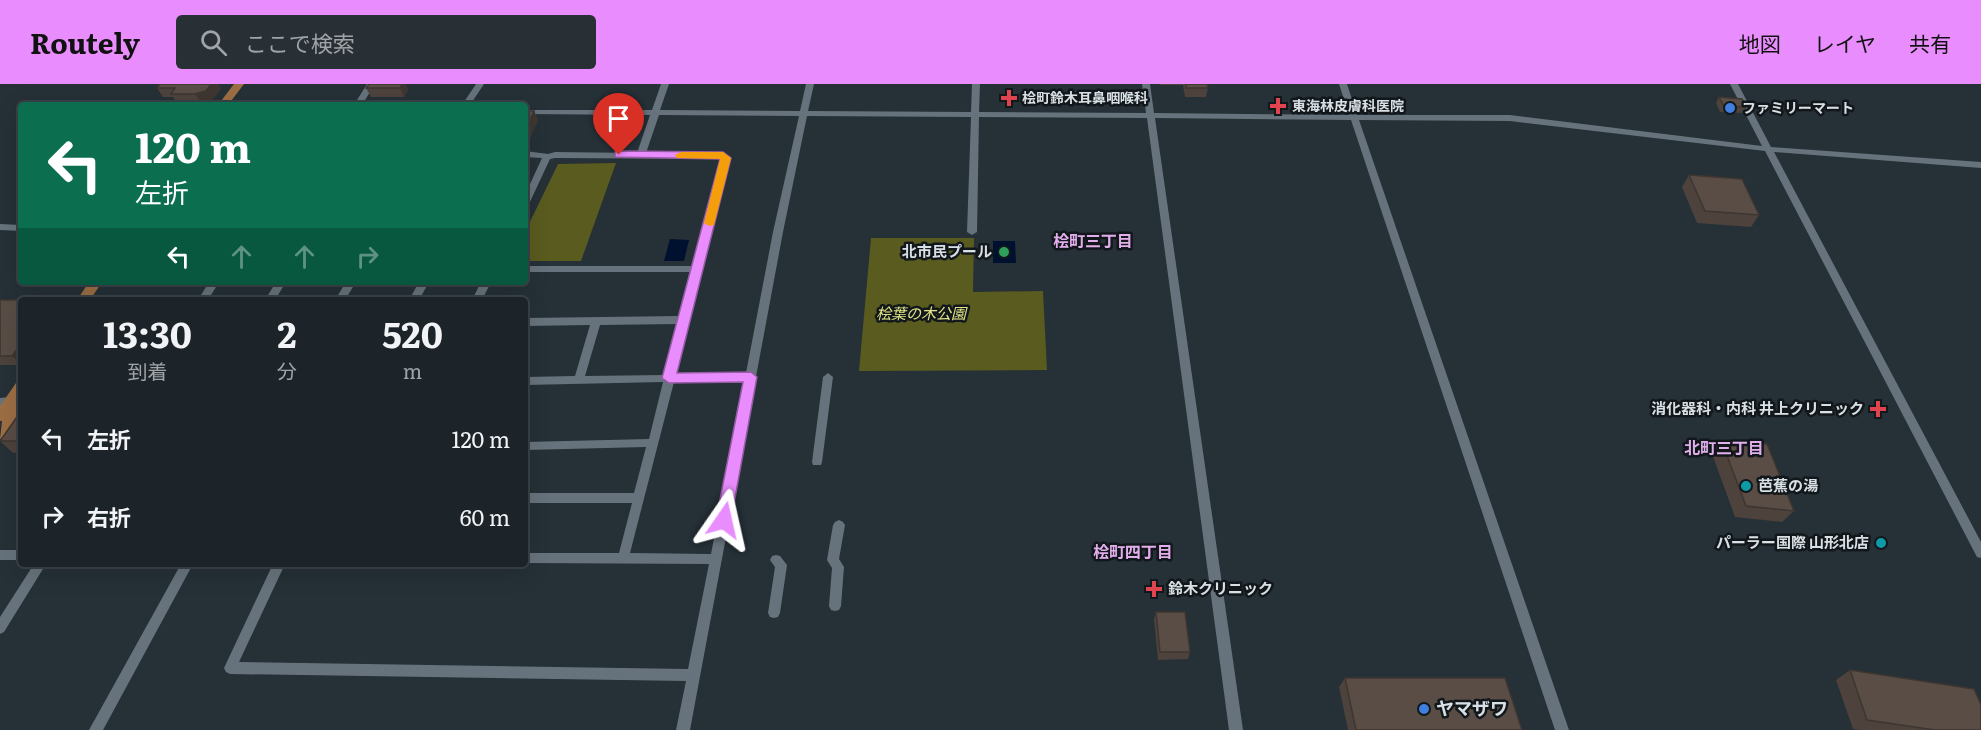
<!DOCTYPE html>
<html lang="ja">
<head>
<meta charset="utf-8">
<style>
  body { margin:0; font-family:Literata,"Noto Sans JP",serif; background:#293035; color:#f1f3f6; height:100vh; display:flex; flex-direction:column; font-size:22px; white-space:nowrap }
  * { box-sizing:border-box; margin:0 }
  p { font-size:20px; color:#a0a4a8 }
  .icon { flex:none; width:33px; height:33px; fill:none; stroke:currentColor; stroke-width:2; stroke-linecap:round; stroke-linejoin:round }
  .map { position:relative; flex:1; overflow:hidden }
  .sheet { position:absolute; left:18px; top:213px; width:510px; height:270px; display:flex; flex-direction:column; background:#1c2429; border-radius:6px; box-shadow:0 6px 24px #0002,0 0 0 2px #3a4146 }
  .sheet>* { flex:none }
  .banner { position:absolute; left:18px; top:18px; width:510px; height:183px; border-radius:6px; box-shadow:0 6px 24px #0002,0 0 0 2px #3a4146; background:#0b6e4f; color:#fff; overflow:hidden }
  .pin { position:absolute; display:grid; place-items:center; width:51px; height:51px; color:#fff; margin:-62px -26px; border-radius:50% 50% 50% 0; rotate:-45deg; box-shadow:0 0 6px #0007 }
  .pin .icon { rotate:45deg }
  .me { position:absolute; width:66px; margin:-33px; rotate:11deg; stroke-linejoin:round; filter:drop-shadow(0 0 4px #0008) }
  .turn { display:flex; align-items:center; gap:21px; height:126px; padding:0 18px; font-size:27px }
  .turn .icon { width:78px; height:78px; stroke-width:2.5 }
  .turn b { display:block; font-size:42px; line-height:51px }
  .lanes { display:flex; align-items:center; height:57px; padding:0 18px; background:#0003; justify-content:center; gap:30px; direction:ltr }
  .lanes .off { opacity:.35 }
  .eta { display:flex; justify-content:space-evenly; align-items:center; height:102px; text-align:center }
  .eta b { font-size:36px; font-weight:700; line-height:42px }
  ul { padding:0; list-style:none }
  li { display:flex; align-items:center; gap:18px; height:78px; padding:0 18px }
  li div { flex:1 }
  li b { display:block; font-size:22px }
  li em { font-style:normal }
  header { display:flex; align-items:center; gap:36px; box-sizing:border-box; height:84px; padding:0 30px; background:#e98dfe; color:#111 }
  header strong { font-size:28px }
  nav { display:flex; gap:33px; margin-inline-start:auto; font-size:21px }
  .search { width:420px; height:54px; background:#293035; display:flex; align-items:center; gap:15px; box-sizing:border-box; padding:0 21px; border-radius:6px; color:#a0a4a8; font-size:22px }
  .map>svg:first-child { display:block }
</style>
</head>
<body>
<header>
<strong>Routely</strong>
<div class="search"><svg class="icon" aria-label="search" viewBox="0 0 24 24"><circle cx="10" cy="10" r="6"/><path d="M15 15l6 6"/></svg>ここで検索</div>
<nav><a>地図</a><a>レイヤ</a><a>共有</a></nav>
</header>
<div class="map">
<svg width="1981" height="646" viewBox="0 0 1981 646">
  <rect width="100%" height="100%" fill="#253037"/>
  <path fill="#5a5b1e" d="M616,79L581,177H525V148L558,80Z
    M871,154H974L973,208L1043,207L1047,286L859,287Z"/>
  <path fill="#001130" d="M670,155L689,156L684,177H664Z
    M993,157H1015L1016,179H993Z"/>
  <g fill="none" stroke-linecap="round" stroke-linejoin="round">
    <path fill="#67737c" fill-rule="evenodd" d="M367,0H375L362,21H354Z
      M476,0H484L470,21H462Z
      M661,0H669L660,26L800,27L806,0H814L808,27L971,28L972,0H980L979,28L1146,29L1142,0H1150L1154,29L1349,31L1339,0H1347L1357,31H1510L1762,62L1730,0H1738L1771,63L1981,78V84L1774,68L1981,458V474L1977,473L1765,67L1510,37L1359,36L1569,646H1555L1351,36L1155,34L1243,646H1229L1147,34L979,33L977,148L972,151L967,148L971,33L807,32L783,148L690,646H676L686,597L230,590L226,588L224,584L273,480H285L239,578L688,585L709,480L525,479V469H619L632,419H525V409H634L646,363L525,366V358L649,355L663,298L525,301V293L575,292L590,241L525,242V234L680,232L692,188H525V182H694L721,75L555,74L550,75L529,120L525,123V111L542,74L525,73V67L548,70L555,68L637,69L650,31L525,30V26H652ZM659,31L799,32L773,148L746,289L676,290L730,74L723,69H646ZM679,240L665,291L585,292L600,241ZM744,297L711,470L630,469L674,298Z
      M0,140L21,141V147L0,146Z
      M209,198H219L208,216H198Z
      M276,198H286L275,216H265Z
      M346,198H356L345,216H335Z
      M419,198H429L419,216H409Z
      M481,198H491L482,216H472Z
      M828,289L833,293L822,378L821,381H813L812,378L823,293Z
      M21,312V320L0,322V314Z
      M839,436L843,438L845,441L839,475L844,483L841,522L839,526L835,527L831,526L829,522L832,484L827,476L833,441L835,438Z
      M0,466H21V476H0Z
      M776,471L780,472L787,481L780,529L778,533L774,534L770,533L768,529L775,483L770,476L772,472Z
      M34,480H46L4,548L0,550V533Z
      M181,480H193L103,646H89Z"/>
    <path fill="#9c6e44" fill-rule="evenodd" d="M234,0H244L228,21H218Z
      M89,198H102L90,216H77Z
      M21,298V331L5,354L0,355L2,337H0V322L16,299Z"/>
  </g>
  <path fill="#4d423c" d="M160,0H218L221,5L212,16L201,19H177L173,13H163L157,4Z
    M369,0H406L408,6L404,13H371L366,4Z
    M1159,0H1207L1208,4L1206,13H1185L1183,1H1160Z
    M1719,13L1747,23L1743,29L1720,28L1716,19Z
    M525,27H534L538,36L529,57H525Z
    M1689,91L1759,131L1751,143L1697,139L1682,103Z
    M0,216H55H21V281H0Z
    M21,330V368L13,369L0,357Z
    M1721,356L1794,427L1782,438L1735,433L1711,367Z
    M1156,528L1190,568L1188,575L1158,576L1154,535Z
    M1850,586L1981,646H1861L1853,645L1836,596Z
    M1345,594L1522,646H1348L1339,603Z"/>
  <path fill="#3e3631" d="M211,0H218L221,5L212,16L201,19L195,10Z
    M402,0H406L408,6L404,13L400,4Z
    M534,27L538,36L529,57L525,48Z
    M21,260V281L12,272Z"/>
  <path fill="#594d46" stroke="#3e3631" stroke-width="1.5" d="M160,0H211L206,7L195,10H171L175,4H157Z
    M369,0H402L400,4H366Z
    M1186,0H1207L1208,4H1186Z
    M1719,13L1742,15L1747,23L1724,22Z
    M525,27H534L525,48Z
    M1689,91L1742,95L1759,131L1705,127Z
    M0,216H54H21V260L12,272H0Z
    M19,330H21V357H0Z
    M1721,356L1767,360L1794,427L1746,422Z
    M1156,528H1185L1190,568H1160Z
    M1850,586L1974,605L1981,621V646H1935L1867,636Z
    M1345,594H1505L1522,646H1356Z"/>
  <path fill="#e98dfe" stroke="#975ca5" stroke-width="1.5" d="M619,67L723,68L731,74L677,289L751,288L757,293L731,436L729,440L724,442L719,440L716,436L743,298L669,299L662,294L720,75L615,73V68Z"/>
  <path fill="#f59e0b" d="M681,68H723L731,74L714,141L709,142L704,139L720,75L677,74L675,71Z"/>
  <g fill="#e0444e" stroke="#12171b" stroke-width="2">
    <path d="M1006 5h6v6h6v6h-6v6h-6v-6h-6v-6h6z"/>
    <path d="M1275 13h6v6h6v6h-6v6h-6v-6h-6v-6h6z"/>
    <path d="M1875 316h6v6h6v6h-6v6h-6v-6h-6v-6h6z"/>
    <path d="M1151 496h6v6h6v6h-6v6h-6v-6h-6v-6h6z"/>
  </g>
  <g fill="#3f7fe0" stroke="#12171b" stroke-width="2">
    <circle cx="1730" cy="24" r="6"/>
    <circle cx="1424" cy="625" r="6"/>
  </g>
  <circle fill="#2e9e5b" stroke="#12171b" stroke-width="2" cx="1004" cy="168" r="6"/>
  <g fill="#0f9aa8" stroke="#12171b" stroke-width="2">
    <circle cx="1746" cy="402" r="6"/>
    <circle cx="1881" cy="459" r="6"/>
  </g>
  <g text-anchor="middle" stroke-width="5" stroke-linejoin="round" paint-order="stroke">
    <g font-size="14" font-weight="bold" fill="#d9e0e5" stroke="#12171b" text-anchor="start">
      <text x="1022" y="19">桧町鈴木耳鼻咽喉科</text>
      <text x="1292" y="27">東海林皮膚科医院</text>
      <text x="1742" y="29">ファミリーマート</text>
    </g>
    <g font-size="15" font-weight="bold" fill="#d9e0e5" stroke="#12171b" text-anchor="end">
      <text x="992" y="173">北市民プール</text>
      <text x="1864" y="330">消化器科・内科 井上クリニック</text>
      <text x="1758" y="407" text-anchor="start">芭蕉の湯</text>
      <text x="1869" y="464">パーラー国際 山形北店</text>
      <text x="1168" y="510" text-anchor="start">鈴木クリニック</text>
    </g>
    <g font-size="15" font-style="italic" fill="#e0e486" stroke="#12171b">
      <text x="921" y="235">桧葉の木公園</text>
    </g>
    <g font-size="16" font-weight="bold" fill="#e0aeeb" stroke="#12171b">
      <text x="1093" y="163">桧町三丁目</text>
      <text x="1724" y="370">北町三丁目</text>
      <text x="1133" y="474">桧町四丁目</text>
    </g>
    <g font-size="18" font-weight="bold" fill="#d9e0e5" stroke="#12171b" text-anchor="start">
      <text x="1436" y="631">ヤマザワ</text>
    </g>
  </g>
</svg>
<div class="pin" style="left:619px;top:71px;background:#d93025"><svg class="icon" aria-label="arrive" viewBox="0 0 24 24"><path d="M6 21V4h12l-3 4 3 4H6"/></svg></div>
<svg class="me" style="left:724px;top:436px" viewBox="-20 -20 40 40"><path d="M0-17L14 15 0 8-14 15z" fill="#e98dfe" stroke="#fff" stroke-width="4"/></svg>
<div class="banner">
<div class="turn"><svg class="icon" aria-label="left" viewBox="0 0 24 24"><path d="M17 20v-9H6M10 6l-5 5 5 5"/></svg><div><b>120 m</b>左折</div></div>
<div class="lanes"><svg class="icon" aria-label="left" viewBox="0 0 24 24"><path d="M17 20v-9H6M10 6l-5 5 5 5"/></svg><svg class="icon off" aria-label="ahead" viewBox="0 0 24 24"><path d="M12 20V5M6 11l6-6 6 6"/></svg><svg class="icon off" aria-label="ahead" viewBox="0 0 24 24"><path d="M12 20V5M6 11l6-6 6 6"/></svg><svg class="icon off" aria-label="right" viewBox="0 0 24 24"><path d="M7 20v-9h11M14 6l5 5-5 5"/></svg></div>
</div>
<section class="sheet">
<div class="eta">
<div><b>13:30</b><p>到着</p></div>
<div><b>2</b><p>分</p></div>
<div><b>520</b><p>m</p></div>
</div>
<ul>
<li><svg class="icon" aria-label="left" viewBox="0 0 24 24"><path d="M17 20v-9H6M10 6l-5 5 5 5"/></svg><div><b>左折</b></div><em>120 m</em></li>
<li><svg class="icon" aria-label="right" viewBox="0 0 24 24"><path d="M7 20v-9h11M14 6l5 5-5 5"/></svg><div><b>右折</b></div><em>60 m</em></li>
</ul>
</section>
</div>
</body>
</html>
